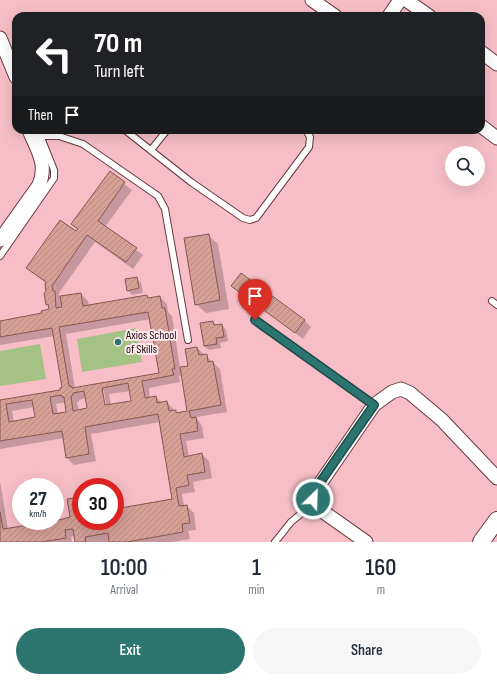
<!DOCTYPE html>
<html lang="en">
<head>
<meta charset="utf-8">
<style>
  body { margin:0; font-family:"Sofia Sans Condensed",sans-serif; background:#f6f6f7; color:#1f2937; height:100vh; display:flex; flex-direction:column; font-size:15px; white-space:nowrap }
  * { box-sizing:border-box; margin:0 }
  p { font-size:13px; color:#747a83 }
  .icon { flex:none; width:22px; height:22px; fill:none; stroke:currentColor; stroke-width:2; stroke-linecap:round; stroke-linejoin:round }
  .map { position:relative; height:542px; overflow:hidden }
  .panel { display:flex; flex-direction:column; background:#fff; flex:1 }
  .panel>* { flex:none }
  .top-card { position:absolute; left:12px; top:12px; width:473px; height:122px; border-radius:12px; box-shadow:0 4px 16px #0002; background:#202124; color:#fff; overflow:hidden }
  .tools { position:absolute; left:445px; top:146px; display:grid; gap:8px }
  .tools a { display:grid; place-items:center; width:40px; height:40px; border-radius:50%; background:#fff; box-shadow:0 4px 16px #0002; font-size:20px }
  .speed { position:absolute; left:12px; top:478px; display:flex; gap:8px; font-size:20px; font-weight:700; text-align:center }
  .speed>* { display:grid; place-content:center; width:52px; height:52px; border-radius:50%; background:#fff; box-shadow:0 4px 16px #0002; line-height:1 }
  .speed small { font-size:10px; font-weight:400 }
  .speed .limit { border:6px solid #d22; background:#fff; color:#111 }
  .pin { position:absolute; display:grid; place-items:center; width:34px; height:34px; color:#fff; margin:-41px -17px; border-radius:50% 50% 50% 0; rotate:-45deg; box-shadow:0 0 4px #0007 }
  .pin .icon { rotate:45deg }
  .me { position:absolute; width:44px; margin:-22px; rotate:24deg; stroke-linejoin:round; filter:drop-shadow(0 0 3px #0008) }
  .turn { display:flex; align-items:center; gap:14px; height:84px; padding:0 16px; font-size:18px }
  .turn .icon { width:52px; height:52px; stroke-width:2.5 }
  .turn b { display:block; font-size:28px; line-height:34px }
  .then { display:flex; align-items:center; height:38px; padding:0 16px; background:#0003; gap:8px; font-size:15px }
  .eta { display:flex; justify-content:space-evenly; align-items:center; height:68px; text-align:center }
  .eta b { font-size:24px; font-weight:600; line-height:28px }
  .button { display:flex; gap:8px; margin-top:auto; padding:8px 16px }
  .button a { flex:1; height:46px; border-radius:24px; background:#2c7570; color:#fff; font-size:16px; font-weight:600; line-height:46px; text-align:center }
  .button a+a { background:#f6f6f7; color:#1f2937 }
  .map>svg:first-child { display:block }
</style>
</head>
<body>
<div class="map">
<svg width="497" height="542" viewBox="0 0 497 542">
  <defs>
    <pattern id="building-hatch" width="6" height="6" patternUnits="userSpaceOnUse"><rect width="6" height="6" fill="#d6a097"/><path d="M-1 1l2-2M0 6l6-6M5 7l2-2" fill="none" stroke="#b78981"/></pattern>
  </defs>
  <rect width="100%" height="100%" fill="#f7bec7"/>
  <path fill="#a5c285" d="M136,328L142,362L82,372L77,339Z
    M40,344L46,379L0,386V351Z"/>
  <path fill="#0003" fill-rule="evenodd" d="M110,173L132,190L105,227L143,255L133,269L95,242L59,293V296L81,294L88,301L89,306L147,296L149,299L160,297L167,304L168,312L172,316L180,368L189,366L197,348L220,369L227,412L196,417L202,426L204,438L186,441L189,457L202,454L209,461L212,478L193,482L195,492L182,494L184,506H187L194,513L196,530L188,531L190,539L172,542H76L75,536L71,537L72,542H0V481L8,529L72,518L81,498V521H115V510L173,500L160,422L91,434L96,461L74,465L67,458L64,438L0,449V401L62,391L63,388L55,336L0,345V322L43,314L50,310L47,304V283L28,268L76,232L78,230L73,224ZM151,319L160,374L75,388L66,334ZM182,375L188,412L178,414L167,402L162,403L156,397L150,398L149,388L180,382L179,376ZM102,391H104L107,410H105ZM131,391L133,401L111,405L109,394ZM86,398L88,409L79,411L77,402H79V400ZM66,402L68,413L58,414L56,404ZM34,407L36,418L14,422L12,411Z
    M208,235L218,244L229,309L206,313L196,304Z
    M136,278L141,283L143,293L132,295L128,290Z
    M232,286L304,320L311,327L303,339Z
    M213,322L217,326L222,325L226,330L228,341L220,343L221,348L209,350L204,346Z"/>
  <path fill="url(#building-hatch)" stroke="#87574f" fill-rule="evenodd" d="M110,171L125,182L98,221L137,248L126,262L87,235L52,286L53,291H55L56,308L62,307L60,296L81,293L83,306L147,295L148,298L160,296L162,308H165L175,369H172L174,375L142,381L145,398L156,396L157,403L167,401L169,411L176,410V413L187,411L180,367L188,366L185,349L197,347L199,355L207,354L208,362L213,361L221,405L189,411L191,418L196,417L198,431L180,434L184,457L202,453L205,472L187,475L189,485L176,488L179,506L187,505L190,523L182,524L183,532L127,542H109L108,533L85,537L86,542H75L73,529L65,530L66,538L41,542H0V512L3,529L55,521L70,517L67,499L81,497V521H115V509L172,499L158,414L85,427L89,454L66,458L62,431L0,441V400L60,390V388L62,387L52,328L0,337V321L42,313L41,311L49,309L48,304L46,305L44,293L46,292L45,284L46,282L26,268L60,220L76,231L78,229L71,224ZM148,312L159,373L72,388L71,386H69L59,327ZM128,383L131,401L105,405L102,388ZM84,391L87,408L73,411L71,396L73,395V393ZM61,395L62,397H64L66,412L53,414L50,397ZM32,400L35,417L9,422L6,404Z
    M209,234L220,300L195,305L184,238Z
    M241,273L305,320L295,333L231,286Z
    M137,277L139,288L127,291L125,279Z
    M213,321L214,325L222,324L224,337L216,338L217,344L204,346L200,323Z"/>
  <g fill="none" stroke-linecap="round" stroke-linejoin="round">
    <defs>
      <path id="service" d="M125,130L191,182L243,218L250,220L256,218L309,147L310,137L306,130
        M41,136H59L83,144L158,196L165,209L188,340
        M151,150L167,130
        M0,256L54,178V170L38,130
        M492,301L497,305
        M255,320L374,405
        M275,542L291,522L314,503"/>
      <path id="minor" d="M312,0L335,16
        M406,0L429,16
        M389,16L400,0
        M0,38L16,77
        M481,52L497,64
        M481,126L497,138
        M0,240L39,185C48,164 37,150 29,130
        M366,542L315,506L313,494L374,405L392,392L401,389L410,393L442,420L497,478"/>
      <path id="tertiary" d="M481,542L497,520"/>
    </defs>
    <use href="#service" stroke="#683a42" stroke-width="8"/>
    <use href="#minor" stroke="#683a42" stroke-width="15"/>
    <use href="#tertiary" stroke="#683a42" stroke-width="18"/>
    <use href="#service" stroke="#fff" stroke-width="6"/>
    <use href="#minor" stroke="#fff" stroke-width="13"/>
    <use href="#tertiary" stroke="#fff" stroke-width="16"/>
  </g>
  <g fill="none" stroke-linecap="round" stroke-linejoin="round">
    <defs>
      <path id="route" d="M255,320L374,405L319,484L313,494V499"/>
    </defs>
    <use href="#route" stroke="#1d4c49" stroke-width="10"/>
    <use href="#route" stroke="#2c7570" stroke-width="7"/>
  </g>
  <circle fill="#2c7570" stroke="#fdebee" stroke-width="1.5" cx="118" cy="342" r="4"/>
  <g text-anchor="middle" stroke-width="4" stroke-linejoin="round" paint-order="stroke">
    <g font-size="12" fill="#210d11" stroke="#fdebee" text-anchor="start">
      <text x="126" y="339">Axios School<tspan x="126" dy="14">of Skills</tspan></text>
    </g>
  </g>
</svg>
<div class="tools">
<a><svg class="icon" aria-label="search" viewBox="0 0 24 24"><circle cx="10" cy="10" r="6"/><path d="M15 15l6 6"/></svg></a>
</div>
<div class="speed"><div>27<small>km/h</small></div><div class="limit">30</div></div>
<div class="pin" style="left:255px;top:320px;background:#d93025"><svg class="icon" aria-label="arrive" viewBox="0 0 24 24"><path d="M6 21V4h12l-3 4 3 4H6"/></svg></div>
<svg class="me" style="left:313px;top:499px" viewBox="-20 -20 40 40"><circle r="17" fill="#2c7570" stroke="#fff" stroke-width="3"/><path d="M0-11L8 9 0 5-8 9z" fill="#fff"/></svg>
<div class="top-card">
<div class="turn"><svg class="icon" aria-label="left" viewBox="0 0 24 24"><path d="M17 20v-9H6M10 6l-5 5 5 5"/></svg><div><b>70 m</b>Turn left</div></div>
<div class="then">Then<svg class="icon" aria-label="arrive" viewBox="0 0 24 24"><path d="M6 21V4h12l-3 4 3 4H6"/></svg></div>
</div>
</div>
<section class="panel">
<div class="eta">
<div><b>10:00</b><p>Arrival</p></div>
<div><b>1</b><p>min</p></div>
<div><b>160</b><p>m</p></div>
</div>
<div class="button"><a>Exit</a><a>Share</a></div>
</section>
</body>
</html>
